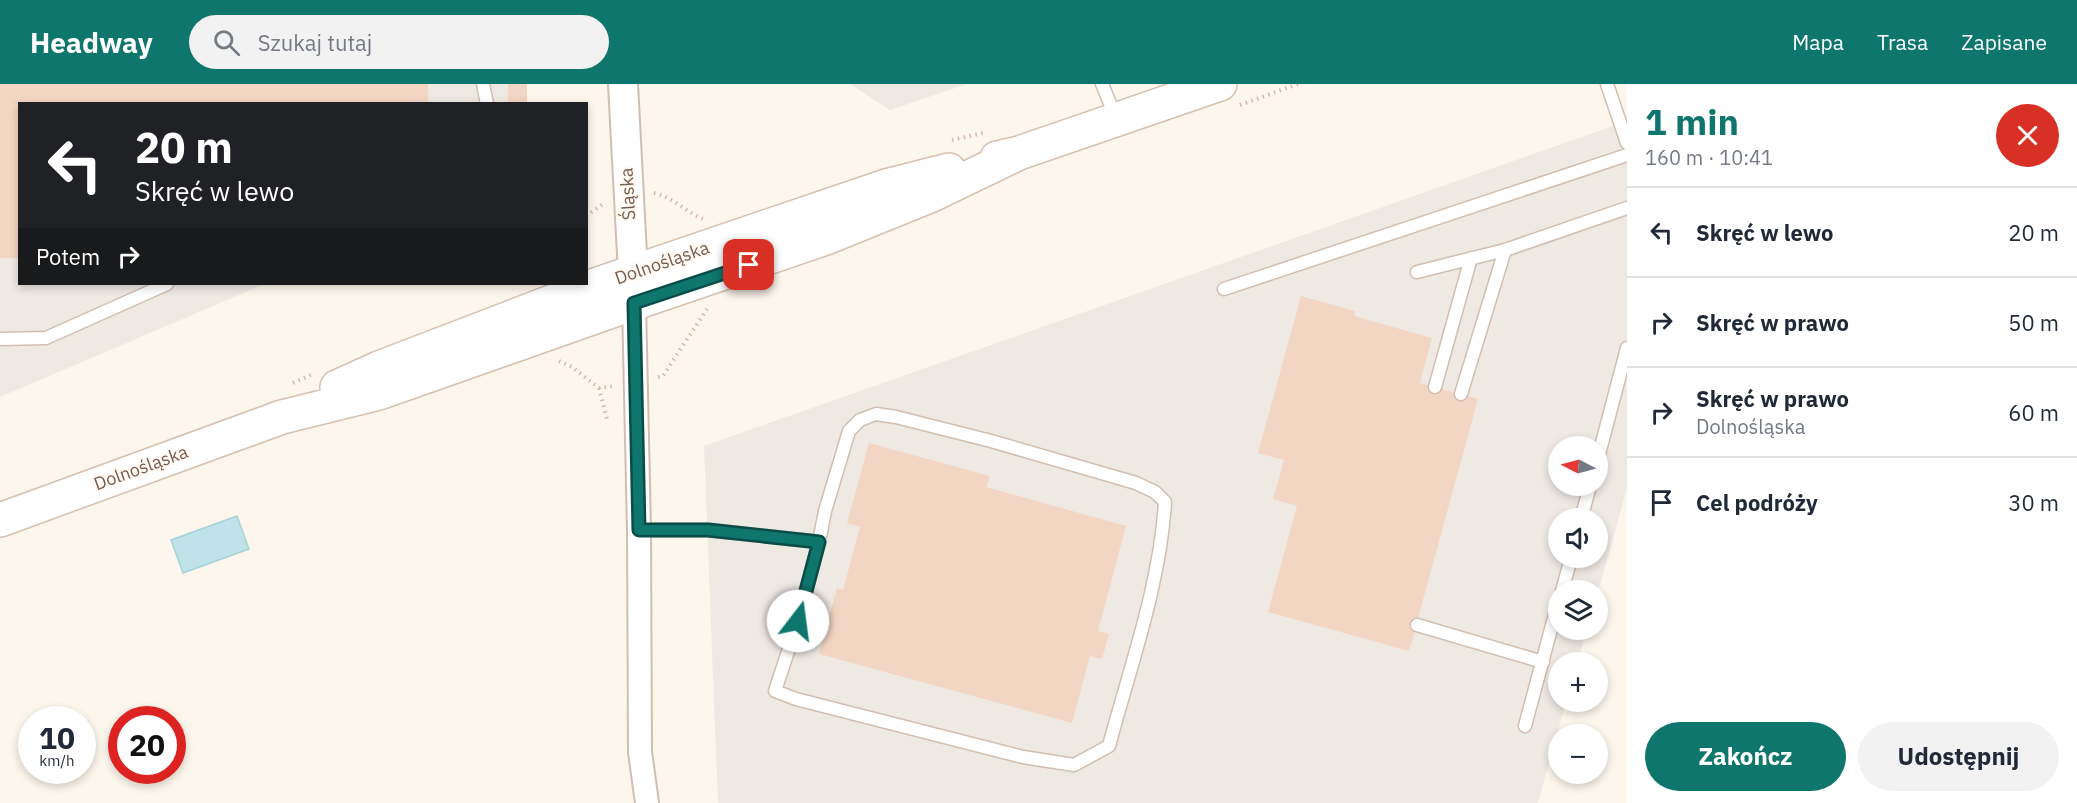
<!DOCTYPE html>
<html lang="pl">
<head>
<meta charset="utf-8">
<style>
  body { margin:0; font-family:"IBM Plex Sans",sans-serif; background:#f2f2f3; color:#1f2937; height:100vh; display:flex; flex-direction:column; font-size:22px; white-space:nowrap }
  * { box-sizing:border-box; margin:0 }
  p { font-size:20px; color:#747a83 }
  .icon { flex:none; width:33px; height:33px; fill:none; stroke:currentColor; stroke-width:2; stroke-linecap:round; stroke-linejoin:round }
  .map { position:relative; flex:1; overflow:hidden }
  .side { display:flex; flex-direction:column; background:#fff; width:450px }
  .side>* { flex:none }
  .top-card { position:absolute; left:18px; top:18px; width:570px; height:183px; border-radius:0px; box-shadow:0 3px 9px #0003; background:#202124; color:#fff; overflow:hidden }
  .needle { width:39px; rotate:276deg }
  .controls { position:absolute; left:1548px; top:352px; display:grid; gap:12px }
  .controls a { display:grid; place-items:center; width:60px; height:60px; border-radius:50%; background:#fff; box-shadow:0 3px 9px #0003; font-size:30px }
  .speed { position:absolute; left:18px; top:622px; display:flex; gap:12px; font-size:30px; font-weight:700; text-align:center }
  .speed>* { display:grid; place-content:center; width:78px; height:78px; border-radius:50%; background:#fff; box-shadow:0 3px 9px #0003; line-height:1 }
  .speed small { font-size:15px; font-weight:400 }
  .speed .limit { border:9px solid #d22; background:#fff; color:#111 }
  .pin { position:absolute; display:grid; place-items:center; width:51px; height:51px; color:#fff; margin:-26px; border-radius:12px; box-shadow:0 3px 9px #0006 }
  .me { position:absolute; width:66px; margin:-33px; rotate:15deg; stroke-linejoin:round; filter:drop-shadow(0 0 4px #0008) }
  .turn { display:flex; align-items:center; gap:21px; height:126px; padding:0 18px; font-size:27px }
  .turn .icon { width:78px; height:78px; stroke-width:2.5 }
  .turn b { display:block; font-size:42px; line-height:51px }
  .then { display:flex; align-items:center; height:57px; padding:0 18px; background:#0003; gap:12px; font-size:22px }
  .round { display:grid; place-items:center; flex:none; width:63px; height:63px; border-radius:32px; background:#f2f2f3 }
  .summary { display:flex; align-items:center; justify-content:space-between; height:102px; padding:0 18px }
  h1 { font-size:36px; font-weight:700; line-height:45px; color:#0f766e }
  .primary-button { display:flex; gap:12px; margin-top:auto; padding:12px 18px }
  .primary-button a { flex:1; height:69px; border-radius:36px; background:#0f766e; color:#fff; font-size:24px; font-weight:700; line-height:69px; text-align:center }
  .primary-button a+a { background:#f2f2f3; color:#1f2937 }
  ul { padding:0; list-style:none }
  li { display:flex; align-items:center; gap:18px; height:90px; padding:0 18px; border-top:2px solid #e0e1e3 }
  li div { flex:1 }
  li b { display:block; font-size:22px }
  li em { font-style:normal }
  header { display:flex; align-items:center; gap:36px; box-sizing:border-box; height:84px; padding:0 30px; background:#0f766e; color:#fff }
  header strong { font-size:28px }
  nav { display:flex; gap:33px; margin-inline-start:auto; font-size:21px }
  .search { width:420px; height:54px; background:#f2f2f3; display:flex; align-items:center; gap:15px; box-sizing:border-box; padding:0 21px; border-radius:33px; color:#747a83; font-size:22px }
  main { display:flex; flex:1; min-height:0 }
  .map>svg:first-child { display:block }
</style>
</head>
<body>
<header>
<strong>Headway</strong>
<div class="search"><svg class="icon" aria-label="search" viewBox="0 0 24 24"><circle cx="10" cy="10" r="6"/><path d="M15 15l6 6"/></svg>Szukaj tutaj</div>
<nav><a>Mapa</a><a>Trasa</a><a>Zapisane</a></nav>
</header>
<main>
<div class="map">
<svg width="1627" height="719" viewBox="0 0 1627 719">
  <rect width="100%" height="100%" fill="#fdf6ec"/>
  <path fill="#efe9e4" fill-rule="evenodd" d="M0,0H527V20H20V200H265L0,313Z
    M850,0H967L890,26Z
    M1627,37V404L1598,508L1558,507V546H1587L1577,579H1558V618H1566L1538,719H718L704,362ZM1558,363H1598V402H1558ZM1558,435H1598V474H1558Z"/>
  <path fill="#bfe3e8" stroke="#a5d3da" stroke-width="1.5" d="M237,432L249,465L183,489L171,456Z"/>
  <path fill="#f3d5c3" d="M0,0H428V20H20V174H0Z
    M508,0H527V20H508Z
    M1301,212L1355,227L1354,232L1432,254L1420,299L1478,315L1409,567L1268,528L1297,422L1273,415L1284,376L1258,369Z
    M869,359L990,392L986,403L1126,442L1098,547L1109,550L1102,575L1090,572L1072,639L819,570L837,504L843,506L860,443L847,439Z"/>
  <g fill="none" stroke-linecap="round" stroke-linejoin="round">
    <defs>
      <path id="service" d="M483,0L487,20
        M1102,0L1116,34
        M1607,0L1627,59
        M1417,188L1505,166
        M1224,205L1627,71
        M0,255L46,254L167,200
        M1435,303L1471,174
        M1461,310L1505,166L1627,124
        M1598,374L1627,264
        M1581,435L1590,402
        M639,446H709L819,458L825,427L849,347L860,336L876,330L896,333L991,357L1136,399L1155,408L1165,418C1160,501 1130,583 1109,662L1074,681L1023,673L796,615L775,607L798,537L819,458
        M1562,507L1571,474
        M1417,541L1543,578
        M1525,642L1558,519"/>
      <path id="minor" d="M634,219L639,446L640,668L647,719"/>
      <path id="tertiary" d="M623,0L634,208"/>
      <path id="secondary" d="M997,74L1019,69L1220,0
        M337,303L379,284L595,201L886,102L949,86
        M0,436L282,333L379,309L609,228L826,154L932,111L1019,69"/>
    </defs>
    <use href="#service" stroke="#d1beb0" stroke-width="15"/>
    <use href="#minor" stroke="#d1beb0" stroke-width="26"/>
    <use href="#tertiary" stroke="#d1beb0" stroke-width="32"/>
    <use href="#secondary" stroke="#d6c0b0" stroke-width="36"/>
    <path stroke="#d9b8a5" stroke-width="4" stroke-dasharray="1.5 4.5" stroke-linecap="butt" d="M1240,21L1298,0
      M952,56L983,49
      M654,109C671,112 686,128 703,135
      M586,132L603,120
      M559,277L572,283L599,304L615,302
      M658,293L663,292L707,225
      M293,299L313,290
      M599,304L607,335"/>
    <use href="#service" stroke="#fff" stroke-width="12"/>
    <use href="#minor" stroke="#fff" stroke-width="22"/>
    <use href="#tertiary" stroke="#fff" stroke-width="28"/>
    <use href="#secondary" stroke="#fff" stroke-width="33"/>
  </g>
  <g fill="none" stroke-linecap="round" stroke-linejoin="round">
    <defs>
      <path id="route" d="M749,181L634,219L639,446H708L819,458L798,537"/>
    </defs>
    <use href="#route" stroke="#0a4d48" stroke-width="15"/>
    <use href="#route" stroke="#0f766e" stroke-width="10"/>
  </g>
  <g text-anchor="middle" stroke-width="4.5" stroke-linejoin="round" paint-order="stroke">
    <g font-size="18" fill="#7a5c4d" stroke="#fffaf3">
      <text transform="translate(628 110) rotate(-93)" y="6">Śląska</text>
      <text transform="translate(662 179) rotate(-19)" y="6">Dolnośląska</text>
      <text transform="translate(141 384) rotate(-20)" y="6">Dolnośląska</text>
    </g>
  </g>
</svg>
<div class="controls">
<a><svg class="needle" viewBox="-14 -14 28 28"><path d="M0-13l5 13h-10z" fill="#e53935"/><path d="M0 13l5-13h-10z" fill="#747a83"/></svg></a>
<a><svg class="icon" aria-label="sound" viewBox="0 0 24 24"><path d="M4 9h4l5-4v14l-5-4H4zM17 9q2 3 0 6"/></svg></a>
<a><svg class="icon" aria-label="layers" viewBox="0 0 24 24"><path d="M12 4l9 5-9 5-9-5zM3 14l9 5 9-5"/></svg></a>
<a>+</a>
<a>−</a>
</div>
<div class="speed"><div>10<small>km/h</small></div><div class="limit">20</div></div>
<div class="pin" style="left:749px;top:181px;background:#d93025"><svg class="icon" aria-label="arrive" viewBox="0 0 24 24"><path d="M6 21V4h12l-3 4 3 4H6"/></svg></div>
<svg class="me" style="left:798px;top:537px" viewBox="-20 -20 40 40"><circle r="19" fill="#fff"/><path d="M0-13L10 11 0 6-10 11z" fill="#0f766e"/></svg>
<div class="top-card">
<div class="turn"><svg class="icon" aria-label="left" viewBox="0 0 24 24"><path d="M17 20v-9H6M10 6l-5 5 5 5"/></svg><div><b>20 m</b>Skręć w lewo</div></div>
<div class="then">Potem<svg class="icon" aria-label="right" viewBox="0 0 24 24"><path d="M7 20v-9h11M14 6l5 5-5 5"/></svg></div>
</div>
</div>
<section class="side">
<div class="summary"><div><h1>1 min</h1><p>160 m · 10:41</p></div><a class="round" style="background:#d93025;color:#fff"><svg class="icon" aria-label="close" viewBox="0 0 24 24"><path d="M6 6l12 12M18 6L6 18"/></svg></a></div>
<ul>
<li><svg class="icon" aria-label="left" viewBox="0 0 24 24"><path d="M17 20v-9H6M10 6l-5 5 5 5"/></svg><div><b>Skręć w lewo</b></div><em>20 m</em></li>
<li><svg class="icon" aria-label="right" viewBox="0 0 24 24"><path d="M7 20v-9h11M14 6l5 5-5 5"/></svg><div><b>Skręć w prawo</b></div><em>50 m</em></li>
<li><svg class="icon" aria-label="right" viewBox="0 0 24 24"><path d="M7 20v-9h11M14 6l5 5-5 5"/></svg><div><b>Skręć w prawo</b><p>Dolnośląska</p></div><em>60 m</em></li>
<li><svg class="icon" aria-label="arrive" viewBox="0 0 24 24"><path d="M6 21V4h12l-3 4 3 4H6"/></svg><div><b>Cel podróży</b></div><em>30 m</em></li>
</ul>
<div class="primary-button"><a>Zakończ</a><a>Udostępnij</a></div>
</section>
</main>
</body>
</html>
